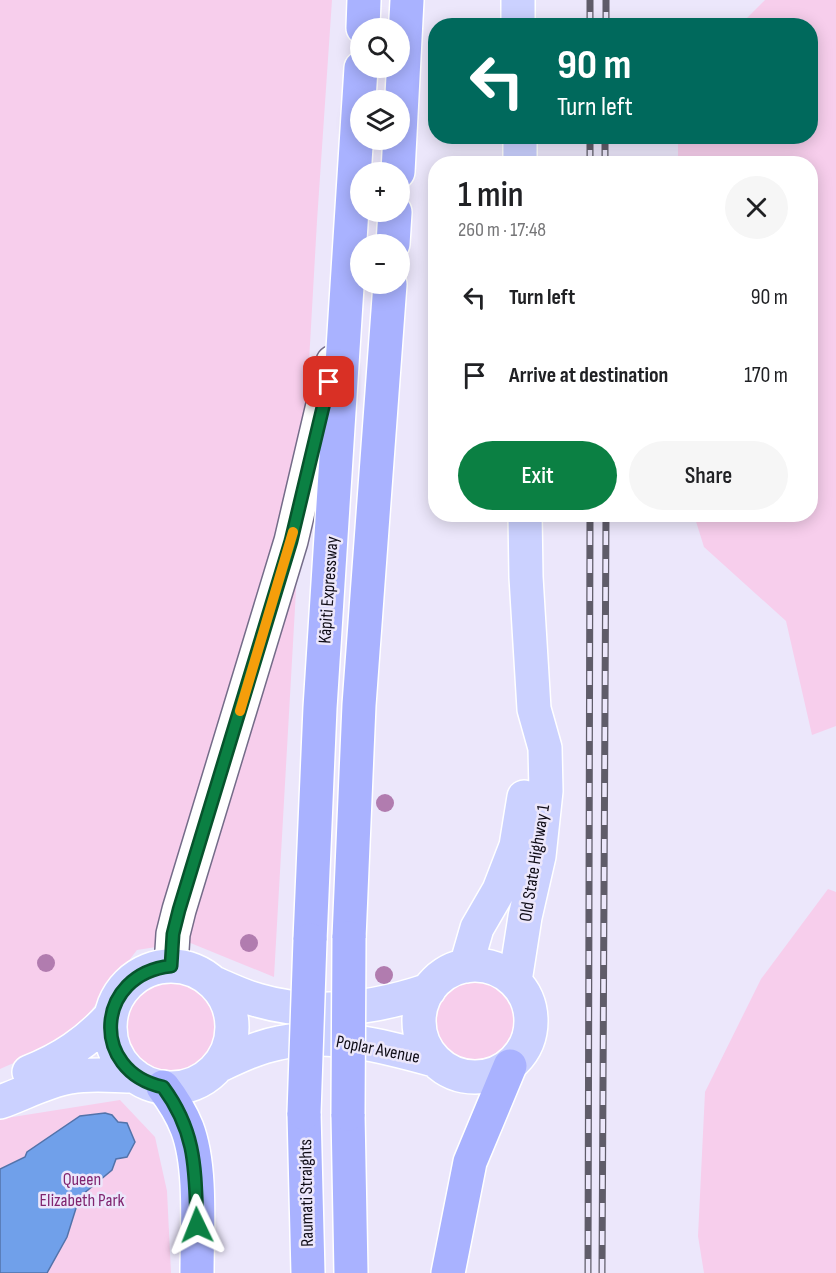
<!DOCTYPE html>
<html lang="en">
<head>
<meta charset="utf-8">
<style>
  body { margin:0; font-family:"Sofia Sans Condensed",sans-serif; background:#f6f6f6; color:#202124; height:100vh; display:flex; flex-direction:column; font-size:22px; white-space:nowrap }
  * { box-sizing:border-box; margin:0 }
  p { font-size:20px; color:#757577 }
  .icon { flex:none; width:33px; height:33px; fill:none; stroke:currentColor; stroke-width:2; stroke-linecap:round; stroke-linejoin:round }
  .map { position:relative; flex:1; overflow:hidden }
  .drawer { position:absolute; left:428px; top:156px; width:390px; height:366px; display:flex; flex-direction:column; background:#fff; border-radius:24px; box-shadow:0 3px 15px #0003 }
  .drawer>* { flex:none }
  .top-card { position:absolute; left:428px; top:18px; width:390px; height:126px; border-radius:24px; box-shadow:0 3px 15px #0003; background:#00695c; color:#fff; overflow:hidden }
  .tools { position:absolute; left:350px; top:18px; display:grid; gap:12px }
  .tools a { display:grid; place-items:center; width:60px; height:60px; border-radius:50%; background:#fff; box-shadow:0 3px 15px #0003; font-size:30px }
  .pin { position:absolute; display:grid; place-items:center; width:51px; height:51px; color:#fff; margin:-26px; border-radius:12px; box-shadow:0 3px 9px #0006 }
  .me { position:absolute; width:66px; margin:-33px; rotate:358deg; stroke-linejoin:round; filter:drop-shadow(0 0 4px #0008) }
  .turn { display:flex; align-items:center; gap:21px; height:126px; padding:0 30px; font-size:27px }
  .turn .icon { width:78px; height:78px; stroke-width:2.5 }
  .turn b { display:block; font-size:42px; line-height:51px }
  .round { display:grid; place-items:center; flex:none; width:63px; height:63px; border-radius:32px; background:#f6f6f6 }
  .headline { display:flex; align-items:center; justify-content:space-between; height:102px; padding:0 30px }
  h1 { font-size:36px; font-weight:600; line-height:45px }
  .cta { display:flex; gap:12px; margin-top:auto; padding:12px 30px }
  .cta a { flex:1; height:69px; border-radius:36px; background:#0b8043; color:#fff; font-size:24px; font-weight:600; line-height:69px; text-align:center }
  .cta a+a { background:#f6f6f6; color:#202124 }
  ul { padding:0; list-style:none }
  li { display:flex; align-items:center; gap:18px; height:78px; padding:0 30px }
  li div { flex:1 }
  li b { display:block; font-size:22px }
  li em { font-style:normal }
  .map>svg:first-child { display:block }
</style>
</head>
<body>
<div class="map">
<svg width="836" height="1273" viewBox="0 0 836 1273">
  <rect width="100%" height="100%" fill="#ece7fb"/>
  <path fill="#f7ceec" d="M0,0H332L317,221L274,977L188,942L137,950C114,979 92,1016 62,1038C42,1051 21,1060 0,1069Z
    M765,0H836V726L812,735L786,621L704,547L694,515L810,514V164L678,163V137L810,136V26L740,25Z
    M828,889L836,892V1273H704L698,1236L705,1092L761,979Z
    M428 1019a46 46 0 1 1 92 0a46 46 0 1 1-92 0Z
    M125 1028a45 45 0 1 1 90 0a45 45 0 1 1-90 0Z
    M120,1100L155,1137L167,1191L171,1273H0V1119Z"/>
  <path fill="#70a0ea" stroke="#5373aa" stroke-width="1.5" d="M105,1113L112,1115L118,1122L127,1123L135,1142L127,1157L116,1159L112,1170L82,1195L77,1205L67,1237L47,1273H0V1169L25,1157L27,1152L80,1116Z"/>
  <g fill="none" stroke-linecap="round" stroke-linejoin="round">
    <defs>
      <path id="minor" d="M171,966L173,934L179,910L291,541L333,362"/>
      <path id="major" d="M518,0V26
        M520,136V164
        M419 1021a56 56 0 1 1 112 0a56 56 0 1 1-112 0Z
        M466,966L477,928L499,890L516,846L524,797
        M110 1027a61 61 0 1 1 122 0a61 61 0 1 1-122 0Z
        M515,981L525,917L539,856L546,791L545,748L534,709L526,577L525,514
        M214,983C228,989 242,996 257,1000C314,1017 373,1009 429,990
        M218,1066C237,1057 258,1047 279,1043C330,1032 384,1046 434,1060
        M29,1072C62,1059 87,1042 111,1016
        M0,1102C23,1094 46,1081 70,1077C91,1073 114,1076 135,1076"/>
      <path id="highway" d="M363,28L364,0
        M398,172L407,0
        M393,244L395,212
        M349,938L359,705L390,284
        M310,940L320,708L361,68
        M163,1087C173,1100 181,1113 187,1128C202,1167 197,1230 197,1273
        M304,1113L308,1273
        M348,1114L351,1273
        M448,1273L470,1162L510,1066"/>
    </defs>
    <use href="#minor" stroke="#746c89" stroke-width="36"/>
    <use href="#major" stroke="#fff" stroke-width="36"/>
    <use href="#highway" stroke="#fff" stroke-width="36"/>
    <use href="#minor" stroke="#fff" stroke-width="33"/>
    <use href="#major" stroke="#cbd1ff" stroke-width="33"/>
    <use href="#highway" stroke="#a9b2ff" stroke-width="33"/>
    <defs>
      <path id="rail" d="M590,26V0
        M606,26V0
        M590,164V136
        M605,164V136
        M588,1273L590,514
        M602,1273L606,514"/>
    </defs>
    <use href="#rail" stroke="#5f5c69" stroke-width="7"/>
    <use href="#rail" stroke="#ece7fb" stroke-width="4.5" stroke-dasharray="14" stroke-linecap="butt"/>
    <defs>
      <path id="highway-bridge" d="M304,1113L310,940
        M348,1114L349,938"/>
    </defs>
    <use href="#highway-bridge" stroke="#fff" stroke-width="36" stroke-linecap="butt"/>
    <use href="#highway-bridge" stroke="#a9b2ff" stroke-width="33"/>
  </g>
  <g fill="#b17caf">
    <circle cx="385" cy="803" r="9"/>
    <circle cx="249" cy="943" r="9"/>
    <circle cx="46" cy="963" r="9"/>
    <circle cx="384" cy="975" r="9"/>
  </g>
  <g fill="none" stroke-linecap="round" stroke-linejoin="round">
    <defs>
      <path id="route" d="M197,1225C195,1171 197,1133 163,1087C89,1071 95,974 171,966L173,934L179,910L291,541L329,382"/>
    </defs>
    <use href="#route" stroke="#07532c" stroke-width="15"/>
    <use href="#route" stroke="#0b8043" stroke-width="10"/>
    <path stroke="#f59e0b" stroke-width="10" d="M240,711L293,532"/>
  </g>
  <g text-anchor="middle" stroke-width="5" stroke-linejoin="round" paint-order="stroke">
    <g font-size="18" fill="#0e0b15" stroke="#ece7fb">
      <text transform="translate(328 590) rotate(-86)" y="6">Kāpiti Expressway</text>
      <text transform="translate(534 863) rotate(-81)" y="6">Old State Highway 1</text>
      <text transform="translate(378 1049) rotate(11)" y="6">Poplar Avenue</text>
      <text transform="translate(306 1193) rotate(-91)" y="6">Raumati Straights</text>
    </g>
    <g font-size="18" fill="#812570" stroke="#ece7fb">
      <text x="82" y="1185">Queen<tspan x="82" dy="21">Elizabeth Park</tspan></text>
    </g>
  </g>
</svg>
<div class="tools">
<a><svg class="icon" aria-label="search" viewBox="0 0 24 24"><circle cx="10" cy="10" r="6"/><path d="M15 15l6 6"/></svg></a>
<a><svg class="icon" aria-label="layers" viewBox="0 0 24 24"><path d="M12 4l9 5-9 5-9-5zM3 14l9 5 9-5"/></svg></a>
<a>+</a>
<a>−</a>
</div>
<div class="pin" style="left:329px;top:382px;background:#d93025"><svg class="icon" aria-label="arrive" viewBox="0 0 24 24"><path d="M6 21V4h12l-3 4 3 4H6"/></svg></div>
<svg class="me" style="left:197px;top:1225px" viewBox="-20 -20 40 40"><path d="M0-17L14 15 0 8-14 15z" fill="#0b8043" stroke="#fff" stroke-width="4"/></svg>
<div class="top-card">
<div class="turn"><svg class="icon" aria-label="left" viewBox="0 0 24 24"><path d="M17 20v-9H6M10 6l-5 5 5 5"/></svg><div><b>90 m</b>Turn left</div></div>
</div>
<section class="drawer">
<div class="headline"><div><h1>1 min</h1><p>260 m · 17:48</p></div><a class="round"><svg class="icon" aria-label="close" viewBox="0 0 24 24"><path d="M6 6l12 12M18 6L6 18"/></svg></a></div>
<ul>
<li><svg class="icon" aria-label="left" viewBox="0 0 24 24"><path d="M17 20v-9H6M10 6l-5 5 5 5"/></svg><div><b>Turn left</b></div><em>90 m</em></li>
<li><svg class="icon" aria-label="arrive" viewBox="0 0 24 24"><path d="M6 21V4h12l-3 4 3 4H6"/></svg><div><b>Arrive at destination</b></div><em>170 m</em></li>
</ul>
<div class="cta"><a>Exit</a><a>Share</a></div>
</section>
</div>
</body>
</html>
